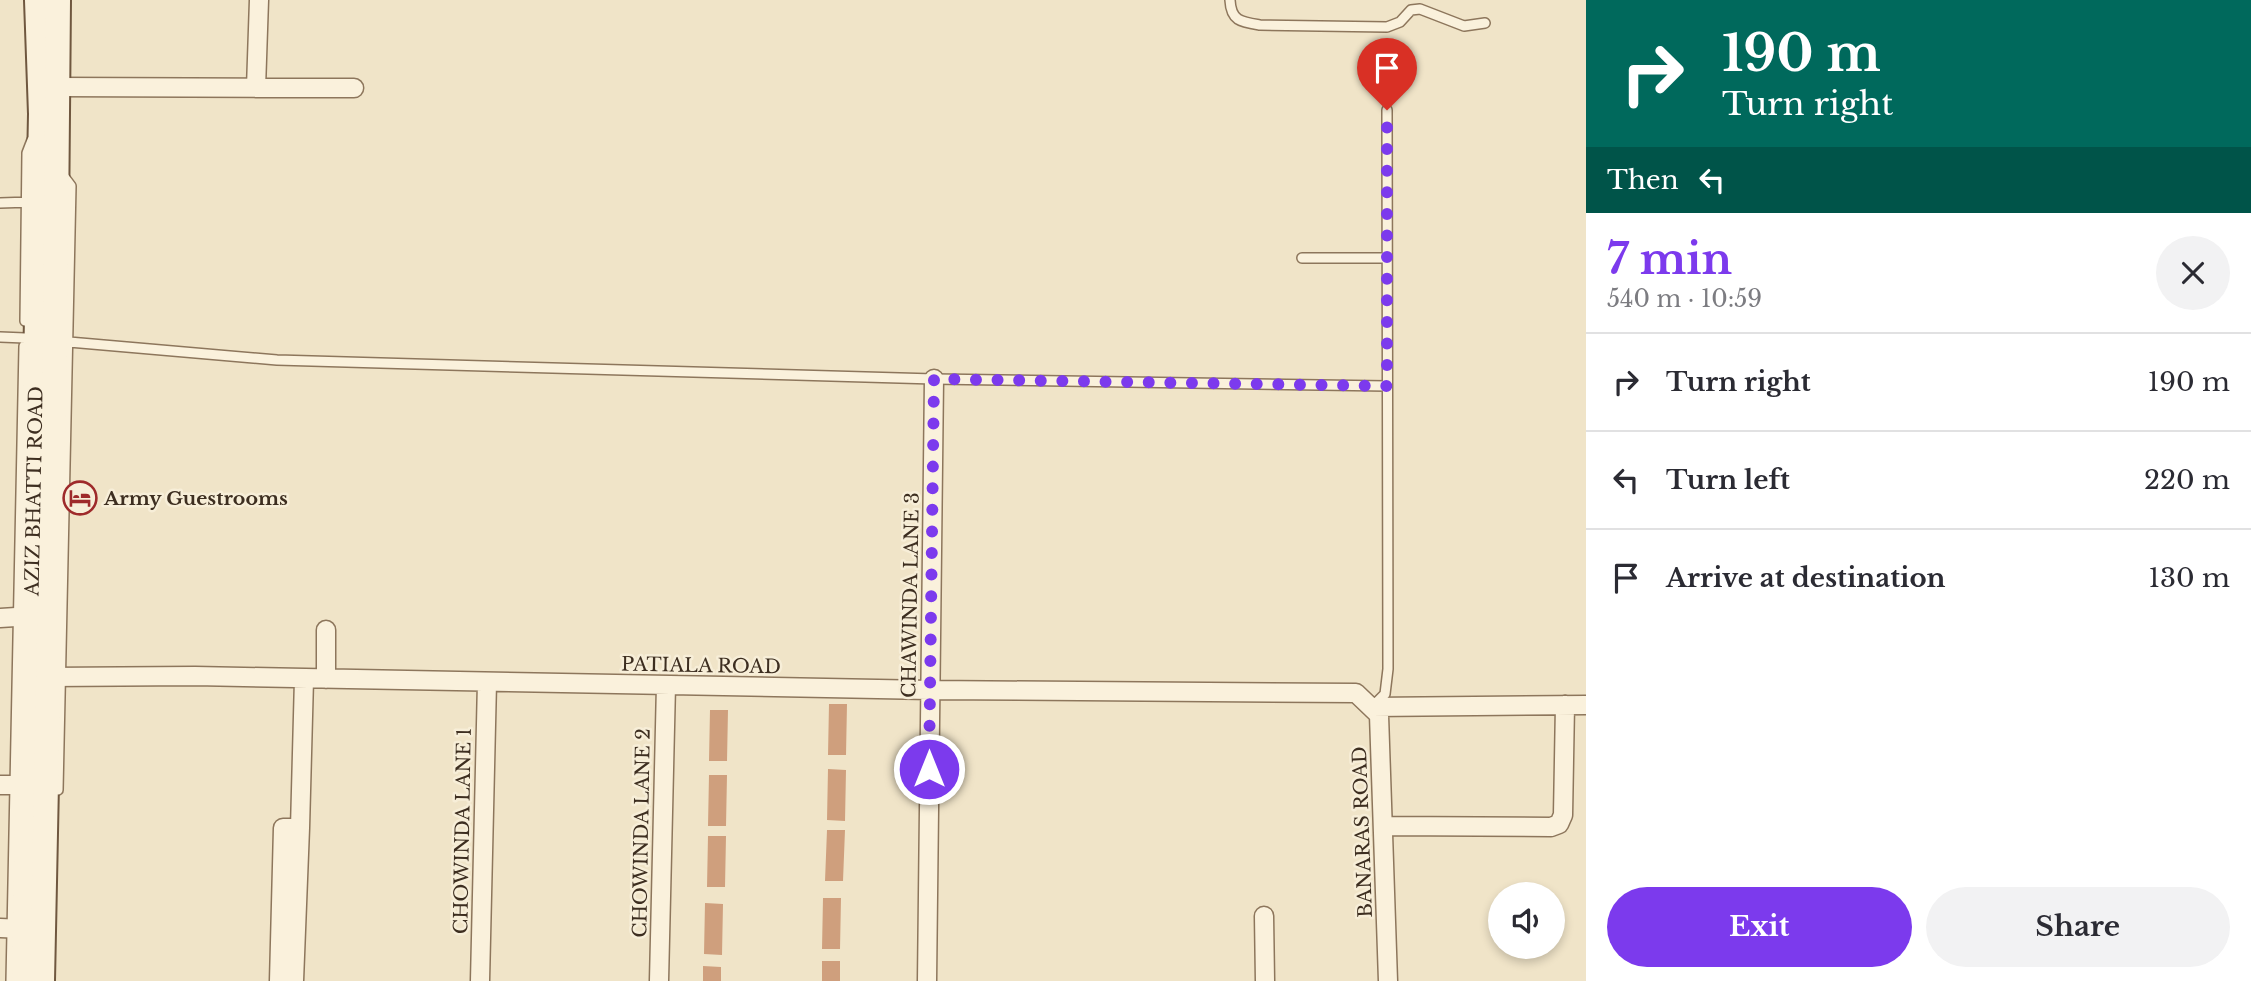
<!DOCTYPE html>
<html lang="en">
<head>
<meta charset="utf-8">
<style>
  body { margin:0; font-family:"Libre Baskerville",serif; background:#f2f2f3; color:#2b2b33; height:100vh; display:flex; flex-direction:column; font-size:26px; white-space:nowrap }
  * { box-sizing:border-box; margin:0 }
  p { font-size:23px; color:#7c7c81 }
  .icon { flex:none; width:38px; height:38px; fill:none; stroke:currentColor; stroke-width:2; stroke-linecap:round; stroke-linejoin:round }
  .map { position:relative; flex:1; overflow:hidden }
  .sheet { display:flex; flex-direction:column; background:#fff; width:665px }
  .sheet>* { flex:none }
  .banner { background:#00695c; color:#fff; overflow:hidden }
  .buttons { position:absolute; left:1488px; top:882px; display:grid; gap:14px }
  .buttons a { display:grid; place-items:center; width:77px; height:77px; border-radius:50%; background:#fff; box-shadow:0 4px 10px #0003; font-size:35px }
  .pin { position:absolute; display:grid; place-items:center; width:60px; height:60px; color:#fff; margin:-72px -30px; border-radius:50% 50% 50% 0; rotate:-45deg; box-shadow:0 0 7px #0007 }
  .pin .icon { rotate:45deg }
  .me { position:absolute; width:77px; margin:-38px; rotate:0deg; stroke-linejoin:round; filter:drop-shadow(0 0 5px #0008) }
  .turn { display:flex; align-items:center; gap:24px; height:147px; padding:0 21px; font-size:32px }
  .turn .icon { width:91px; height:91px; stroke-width:2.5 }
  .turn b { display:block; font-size:49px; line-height:60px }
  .then { display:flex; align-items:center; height:66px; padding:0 21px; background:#0003; gap:14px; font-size:26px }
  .round { display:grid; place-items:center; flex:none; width:74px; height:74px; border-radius:37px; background:#f2f2f3 }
  .summary { display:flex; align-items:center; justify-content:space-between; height:119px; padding:0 21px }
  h1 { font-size:42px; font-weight:700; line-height:52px; color:#7c3aed }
  .primary-button { display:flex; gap:14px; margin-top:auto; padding:14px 21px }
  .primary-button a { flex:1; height:80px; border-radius:42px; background:#7c3aed; color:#fff; font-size:28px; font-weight:700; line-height:80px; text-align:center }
  .primary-button a+a { background:#f2f2f3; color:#2b2b33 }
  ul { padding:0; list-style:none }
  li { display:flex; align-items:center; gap:21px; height:98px; padding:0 21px; border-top:2px solid #e1e1e2 }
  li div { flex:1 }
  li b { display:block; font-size:26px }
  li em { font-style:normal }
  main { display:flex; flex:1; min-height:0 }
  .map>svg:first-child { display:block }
</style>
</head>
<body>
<main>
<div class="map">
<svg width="1586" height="981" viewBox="0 0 1586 981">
  <rect width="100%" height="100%" fill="#f0e4c8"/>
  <path fill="#cf9f7d" d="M829,704H847L846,755H828Z
    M710,710H728L727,761H709Z
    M828,769L846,770L845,821L827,820Z
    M709,775H727L726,826H708Z
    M827,830H845L843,881H825Z
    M708,836H726L725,887H707Z
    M823,898H841L840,949H822Z
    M705,903L723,904L722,955L704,954Z
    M822,961H840V981H822Z
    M703,966L721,967V981H703Z"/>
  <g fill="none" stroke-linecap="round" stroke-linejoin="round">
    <defs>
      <path id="lane" d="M1230,0C1231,21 1241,22 1260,25L1387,27L1400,22L1411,10L1420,9L1464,26L1485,23
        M0,203L30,202
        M1302,258H1387
        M25,321L27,153L32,140
        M0,337L25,338
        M69,342L277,360L934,379L1387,386
        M1373,706L1385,694L1388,669L1387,110
        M58,790L71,186L62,174
        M11,981L24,346"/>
      <path id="street" d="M57,87L354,88
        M256,88L259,0
        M0,618L16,617
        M326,630V679
        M47,677L195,676L929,690L1356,693L1379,715L1388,981
        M1372,707L1586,705
        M0,785H27
        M1383,826L1551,827L1559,824L1563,815L1565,705
        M1264,916L1265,981
        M0,928L24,929
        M279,981L283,828H300L304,679
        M294,981L300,828
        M480,981L487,682
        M659,981L666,685
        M927,981L934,379"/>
      <g id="secondary">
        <path id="s1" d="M24,981L41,114L37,0"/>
        <path d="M42,981L55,340L58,0"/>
      </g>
    </defs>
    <use href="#lane" stroke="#8d765c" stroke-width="12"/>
    <use href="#street" stroke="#8d765c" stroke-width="21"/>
    <use href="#secondary" stroke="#6f573f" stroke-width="28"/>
    <use href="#lane" stroke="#faf1dc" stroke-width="9"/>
    <use href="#street" stroke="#faf1dc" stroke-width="18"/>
    <use href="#secondary" stroke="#faf1dc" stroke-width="24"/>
  </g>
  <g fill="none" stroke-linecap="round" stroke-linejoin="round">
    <path stroke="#7c3aed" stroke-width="12" stroke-dasharray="0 21.6" d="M929,769L934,379L1387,386V110"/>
  </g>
  <defs>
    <symbol id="hotel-ring" viewBox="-11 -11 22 22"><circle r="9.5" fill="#f7eed8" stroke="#9e2a2b" stroke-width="1.5"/><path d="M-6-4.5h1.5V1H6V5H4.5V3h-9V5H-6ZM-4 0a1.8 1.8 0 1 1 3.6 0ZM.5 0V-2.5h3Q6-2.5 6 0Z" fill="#9e2a2b"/></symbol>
  </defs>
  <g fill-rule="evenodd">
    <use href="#hotel-ring" x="61" y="479" width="38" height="38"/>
  </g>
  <g text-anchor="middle" stroke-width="5" stroke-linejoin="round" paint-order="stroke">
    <g font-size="19" fill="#3d2e20" stroke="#f7eed8">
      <text dy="7" stroke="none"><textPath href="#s1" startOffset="490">AZIZ BHATTI ROAD</textPath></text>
      <text transform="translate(910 595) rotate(-89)" y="7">CHAWINDA LANE 3</text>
      <text transform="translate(701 665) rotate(1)" y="7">PATIALA ROAD</text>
      <text transform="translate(462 831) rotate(-89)" y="7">CHOWINDA LANE 1</text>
      <text transform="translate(1362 832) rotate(-92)" y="7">BANARAS ROAD</text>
      <text transform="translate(641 833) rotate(-89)" y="7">CHOWINDA LANE 2</text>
    </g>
    <g font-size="19" font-weight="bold" fill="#3d2e20" stroke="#f7eed8" text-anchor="start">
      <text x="104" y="505">Army Guestrooms</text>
    </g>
  </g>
</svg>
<div class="buttons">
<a><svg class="icon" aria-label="sound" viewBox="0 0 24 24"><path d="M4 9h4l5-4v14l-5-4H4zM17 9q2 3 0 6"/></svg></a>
</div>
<div class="pin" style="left:1387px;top:110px;background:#d93025"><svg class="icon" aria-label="arrive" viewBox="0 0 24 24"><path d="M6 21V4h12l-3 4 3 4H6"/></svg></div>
<svg class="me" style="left:929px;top:769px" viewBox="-20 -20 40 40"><circle r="17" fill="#7c3aed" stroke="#fff" stroke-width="3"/><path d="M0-11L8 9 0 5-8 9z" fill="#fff"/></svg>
</div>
<section class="sheet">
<div class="banner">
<div class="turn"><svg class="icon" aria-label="right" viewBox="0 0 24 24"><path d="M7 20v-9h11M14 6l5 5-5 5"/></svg><div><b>190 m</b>Turn right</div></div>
<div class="then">Then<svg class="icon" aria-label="left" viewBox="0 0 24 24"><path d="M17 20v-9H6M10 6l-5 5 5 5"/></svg></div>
</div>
<div class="summary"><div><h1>7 min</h1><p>540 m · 10:59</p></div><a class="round"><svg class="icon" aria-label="close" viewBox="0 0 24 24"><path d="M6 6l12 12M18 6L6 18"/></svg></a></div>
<ul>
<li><svg class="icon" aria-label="right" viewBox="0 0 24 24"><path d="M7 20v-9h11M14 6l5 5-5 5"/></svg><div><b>Turn right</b></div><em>190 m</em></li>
<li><svg class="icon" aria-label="left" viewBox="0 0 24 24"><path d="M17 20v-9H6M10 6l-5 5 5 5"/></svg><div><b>Turn left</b></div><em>220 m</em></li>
<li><svg class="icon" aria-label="arrive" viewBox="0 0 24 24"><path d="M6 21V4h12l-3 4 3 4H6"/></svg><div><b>Arrive at destination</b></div><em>130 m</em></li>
</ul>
<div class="primary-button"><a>Exit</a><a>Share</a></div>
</section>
</main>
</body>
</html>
